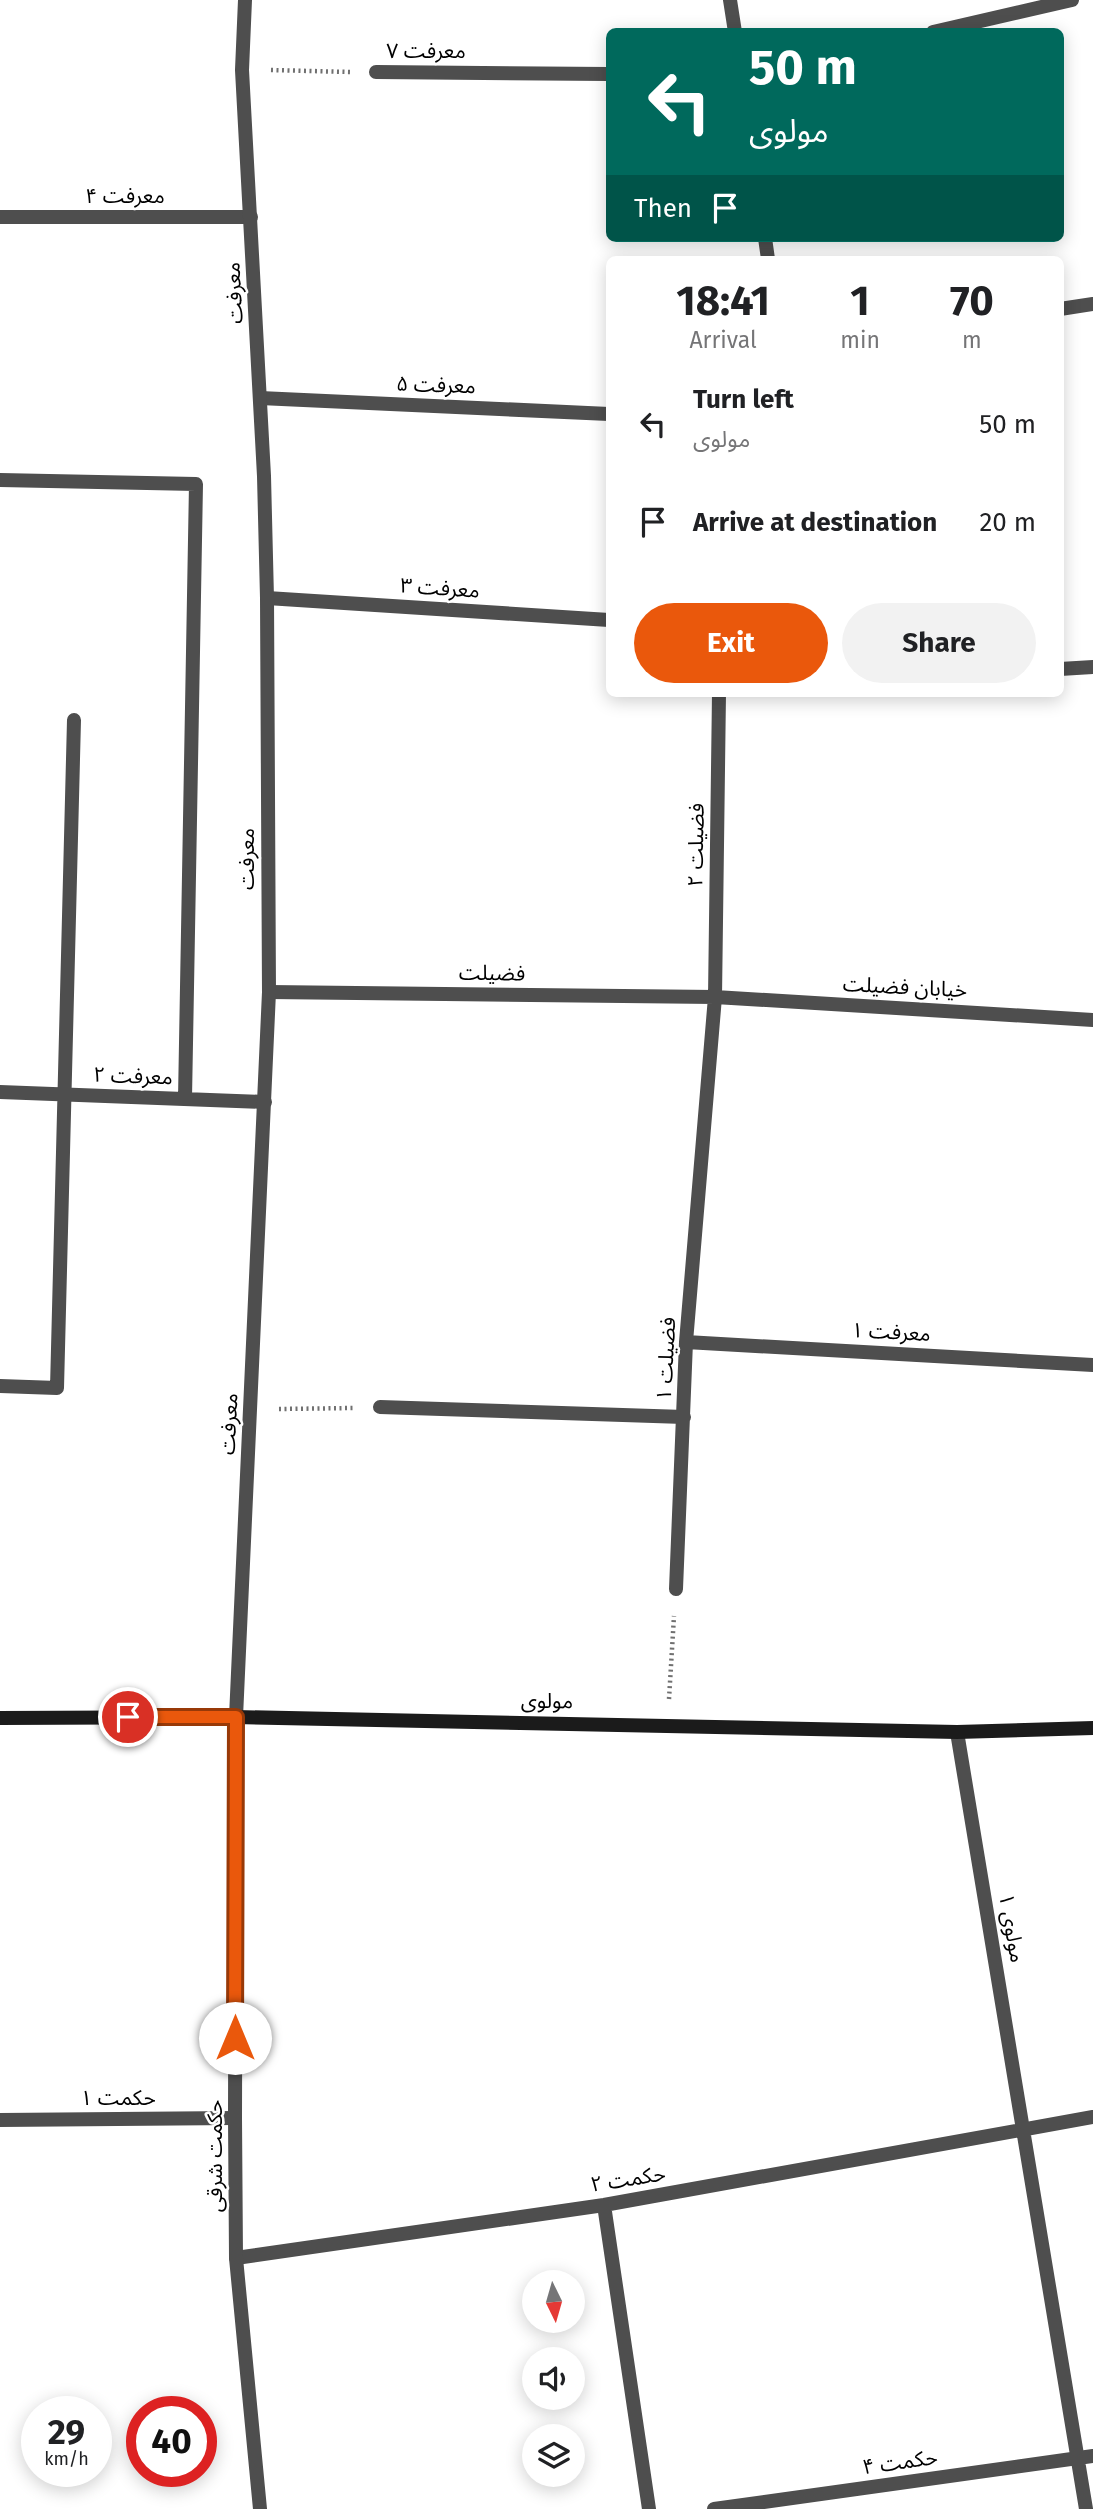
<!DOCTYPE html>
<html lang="en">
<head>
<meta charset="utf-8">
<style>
  body { margin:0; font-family:"Fira Sans","Noto Sans Arabic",sans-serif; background:#f2f2f2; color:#202124; height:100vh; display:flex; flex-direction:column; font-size:26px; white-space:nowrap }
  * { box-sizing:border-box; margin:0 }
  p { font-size:23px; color:#757577 }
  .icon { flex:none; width:38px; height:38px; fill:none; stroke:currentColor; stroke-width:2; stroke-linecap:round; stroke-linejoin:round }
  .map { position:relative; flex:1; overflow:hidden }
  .details { position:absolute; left:606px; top:256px; width:458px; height:441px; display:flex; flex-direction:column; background:#fff; border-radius:10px; box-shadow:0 4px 18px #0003 }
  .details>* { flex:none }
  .guide { position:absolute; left:606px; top:28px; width:458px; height:214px; border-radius:10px; box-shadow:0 4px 18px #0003; background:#00695c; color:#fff; overflow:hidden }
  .needle { width:46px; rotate:175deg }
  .fabs { position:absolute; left:522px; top:2270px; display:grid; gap:14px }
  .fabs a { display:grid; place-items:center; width:63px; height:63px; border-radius:50%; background:#fff; box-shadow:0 4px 18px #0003; font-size:35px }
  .speed { position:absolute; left:21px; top:2396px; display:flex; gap:14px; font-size:35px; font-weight:700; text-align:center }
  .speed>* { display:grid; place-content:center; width:91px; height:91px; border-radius:50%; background:#fff; box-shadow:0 4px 18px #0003; line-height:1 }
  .speed small { font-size:18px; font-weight:400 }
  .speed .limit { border:10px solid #d22; background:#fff; color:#111 }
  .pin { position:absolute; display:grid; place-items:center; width:60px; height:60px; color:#fff; margin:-30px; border:4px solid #fff; border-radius:50%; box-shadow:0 2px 7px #0007 }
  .me { position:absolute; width:77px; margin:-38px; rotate:0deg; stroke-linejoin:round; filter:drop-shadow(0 0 5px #0008) }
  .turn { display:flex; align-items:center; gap:24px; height:147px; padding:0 28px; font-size:32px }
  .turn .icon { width:91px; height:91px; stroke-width:2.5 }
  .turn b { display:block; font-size:49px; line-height:60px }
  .then { display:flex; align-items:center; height:66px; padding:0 28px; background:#0003; gap:14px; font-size:26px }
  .eta { display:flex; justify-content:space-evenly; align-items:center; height:119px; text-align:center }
  .eta b { font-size:42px; font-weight:700; line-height:49px }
  .button { display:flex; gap:14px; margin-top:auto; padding:14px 28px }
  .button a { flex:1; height:80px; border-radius:42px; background:#ea580c; color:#fff; font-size:28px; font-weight:700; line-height:80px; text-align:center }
  .button a+a { background:#f2f2f2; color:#202124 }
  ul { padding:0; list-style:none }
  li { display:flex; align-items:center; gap:21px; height:98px; padding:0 28px }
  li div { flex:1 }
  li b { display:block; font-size:26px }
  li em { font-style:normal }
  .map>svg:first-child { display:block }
</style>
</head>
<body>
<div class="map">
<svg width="1093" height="2509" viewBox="0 0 1093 2509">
  <rect width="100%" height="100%" fill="#fff"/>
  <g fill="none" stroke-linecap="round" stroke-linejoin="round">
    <path stroke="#707070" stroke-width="4.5" stroke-dasharray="2 3.5" stroke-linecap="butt" d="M271,70L350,72
      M279,1409L354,1408
      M669,1699L674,1616"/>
    <path stroke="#4e4e4e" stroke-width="14" d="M730,0L735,32
      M933,32L1072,0
      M376,72L609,74
      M0,217H251
      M765,238L768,259
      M1060,309L1093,304
      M260,398L609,414
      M0,480L196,484L185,1099
      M267,598L609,620
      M1060,669L1093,667
      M269,992L715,997L1093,1020
      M0,1092L265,1102
      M686,1342L1093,1365
      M0,1386L57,1388L74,720
      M380,1407L684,1417
      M676,1589L686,1342L715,997L719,693
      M957,1732L1086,2509
      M0,2120L235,2118
      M604,2205L649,2509
      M236,2258L604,2205L1093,2117
      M714,2509L1093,2456"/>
    <path stroke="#4e4e4e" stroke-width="14" d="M245,0L242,70L264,476L267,598L269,992L236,1717L235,2118L236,2258L260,2509"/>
    <path stroke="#1b1b1b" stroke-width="14" d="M0,1718L236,1717L957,1732L1093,1728"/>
  </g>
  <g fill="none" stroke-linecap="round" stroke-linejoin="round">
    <defs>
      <path id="route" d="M128,1717H236L235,2038"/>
    </defs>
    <use href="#route" stroke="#983908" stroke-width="18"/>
    <use href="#route" stroke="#ea580c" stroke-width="12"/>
  </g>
  <g text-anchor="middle" stroke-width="5" stroke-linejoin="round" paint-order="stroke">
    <g font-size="21" fill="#000" stroke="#fff">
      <text x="426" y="58">معرفت ۷</text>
      <text x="125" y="203">معرفت ۴</text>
      <text transform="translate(234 293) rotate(-93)" y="7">معرفت</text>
      <text transform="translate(436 385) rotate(2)" y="7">معرفت ۵</text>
      <text transform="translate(440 588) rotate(4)" y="7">معرفت ۳</text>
      <text transform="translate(696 845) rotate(-89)" y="7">فضیلت ۲</text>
      <text transform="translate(247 859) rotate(-90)" y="7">معرفت</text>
      <text transform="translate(492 973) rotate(1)" y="7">فضیلت</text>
      <text transform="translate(905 987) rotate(3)" y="7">خیابان فضیلت</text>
      <text transform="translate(133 1076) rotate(2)" y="7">معرفت ۲</text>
      <text transform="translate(891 1332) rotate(3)" y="7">معرفت ۱</text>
      <text transform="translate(666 1359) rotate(-87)" y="7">فضیلت ۱</text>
      <text transform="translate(229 1424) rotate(-87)" y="7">معرفت</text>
      <text transform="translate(547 1701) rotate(1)" y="7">مولوی</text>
      <text transform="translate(1012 1928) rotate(80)" y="7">مولوی ۱</text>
      <text x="118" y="2105">حکمت ۱</text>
      <text transform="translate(215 2156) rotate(-90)" y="7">حکمت شرقی</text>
      <text transform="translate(628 2179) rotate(-9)" y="7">حکمت ۲</text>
      <text transform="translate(900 2462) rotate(-8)" y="7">حکمت ۴</text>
    </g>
  </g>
</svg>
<div class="fabs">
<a><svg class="needle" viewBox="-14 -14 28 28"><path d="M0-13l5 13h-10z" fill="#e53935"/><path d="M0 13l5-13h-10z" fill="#757577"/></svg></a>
<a><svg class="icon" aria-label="sound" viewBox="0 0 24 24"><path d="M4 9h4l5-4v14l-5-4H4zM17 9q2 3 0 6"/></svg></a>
<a><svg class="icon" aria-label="layers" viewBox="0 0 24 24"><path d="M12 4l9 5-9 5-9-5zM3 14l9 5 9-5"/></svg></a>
</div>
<div class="speed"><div>29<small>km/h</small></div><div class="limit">40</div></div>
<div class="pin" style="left:128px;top:1717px;background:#d93025"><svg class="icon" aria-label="arrive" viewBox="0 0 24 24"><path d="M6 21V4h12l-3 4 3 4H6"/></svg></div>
<svg class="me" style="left:235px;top:2038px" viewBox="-20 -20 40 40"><circle r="19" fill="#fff"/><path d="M0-13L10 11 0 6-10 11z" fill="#ea580c"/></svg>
<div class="guide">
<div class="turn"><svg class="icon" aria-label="left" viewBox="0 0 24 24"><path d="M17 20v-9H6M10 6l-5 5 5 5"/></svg><div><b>50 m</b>مولوی</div></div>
<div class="then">Then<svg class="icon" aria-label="arrive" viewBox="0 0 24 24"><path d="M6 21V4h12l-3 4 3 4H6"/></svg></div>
</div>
<section class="details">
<div class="eta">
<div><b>18:41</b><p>Arrival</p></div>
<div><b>1</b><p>min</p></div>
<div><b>70</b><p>m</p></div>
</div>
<ul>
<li><svg class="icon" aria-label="left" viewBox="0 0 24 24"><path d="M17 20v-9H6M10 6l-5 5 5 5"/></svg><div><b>Turn left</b><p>مولوی</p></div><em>50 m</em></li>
<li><svg class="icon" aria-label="arrive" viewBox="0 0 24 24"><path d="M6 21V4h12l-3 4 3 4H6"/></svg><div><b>Arrive at destination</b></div><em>20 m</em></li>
</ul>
<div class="button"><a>Exit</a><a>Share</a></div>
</section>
</div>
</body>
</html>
